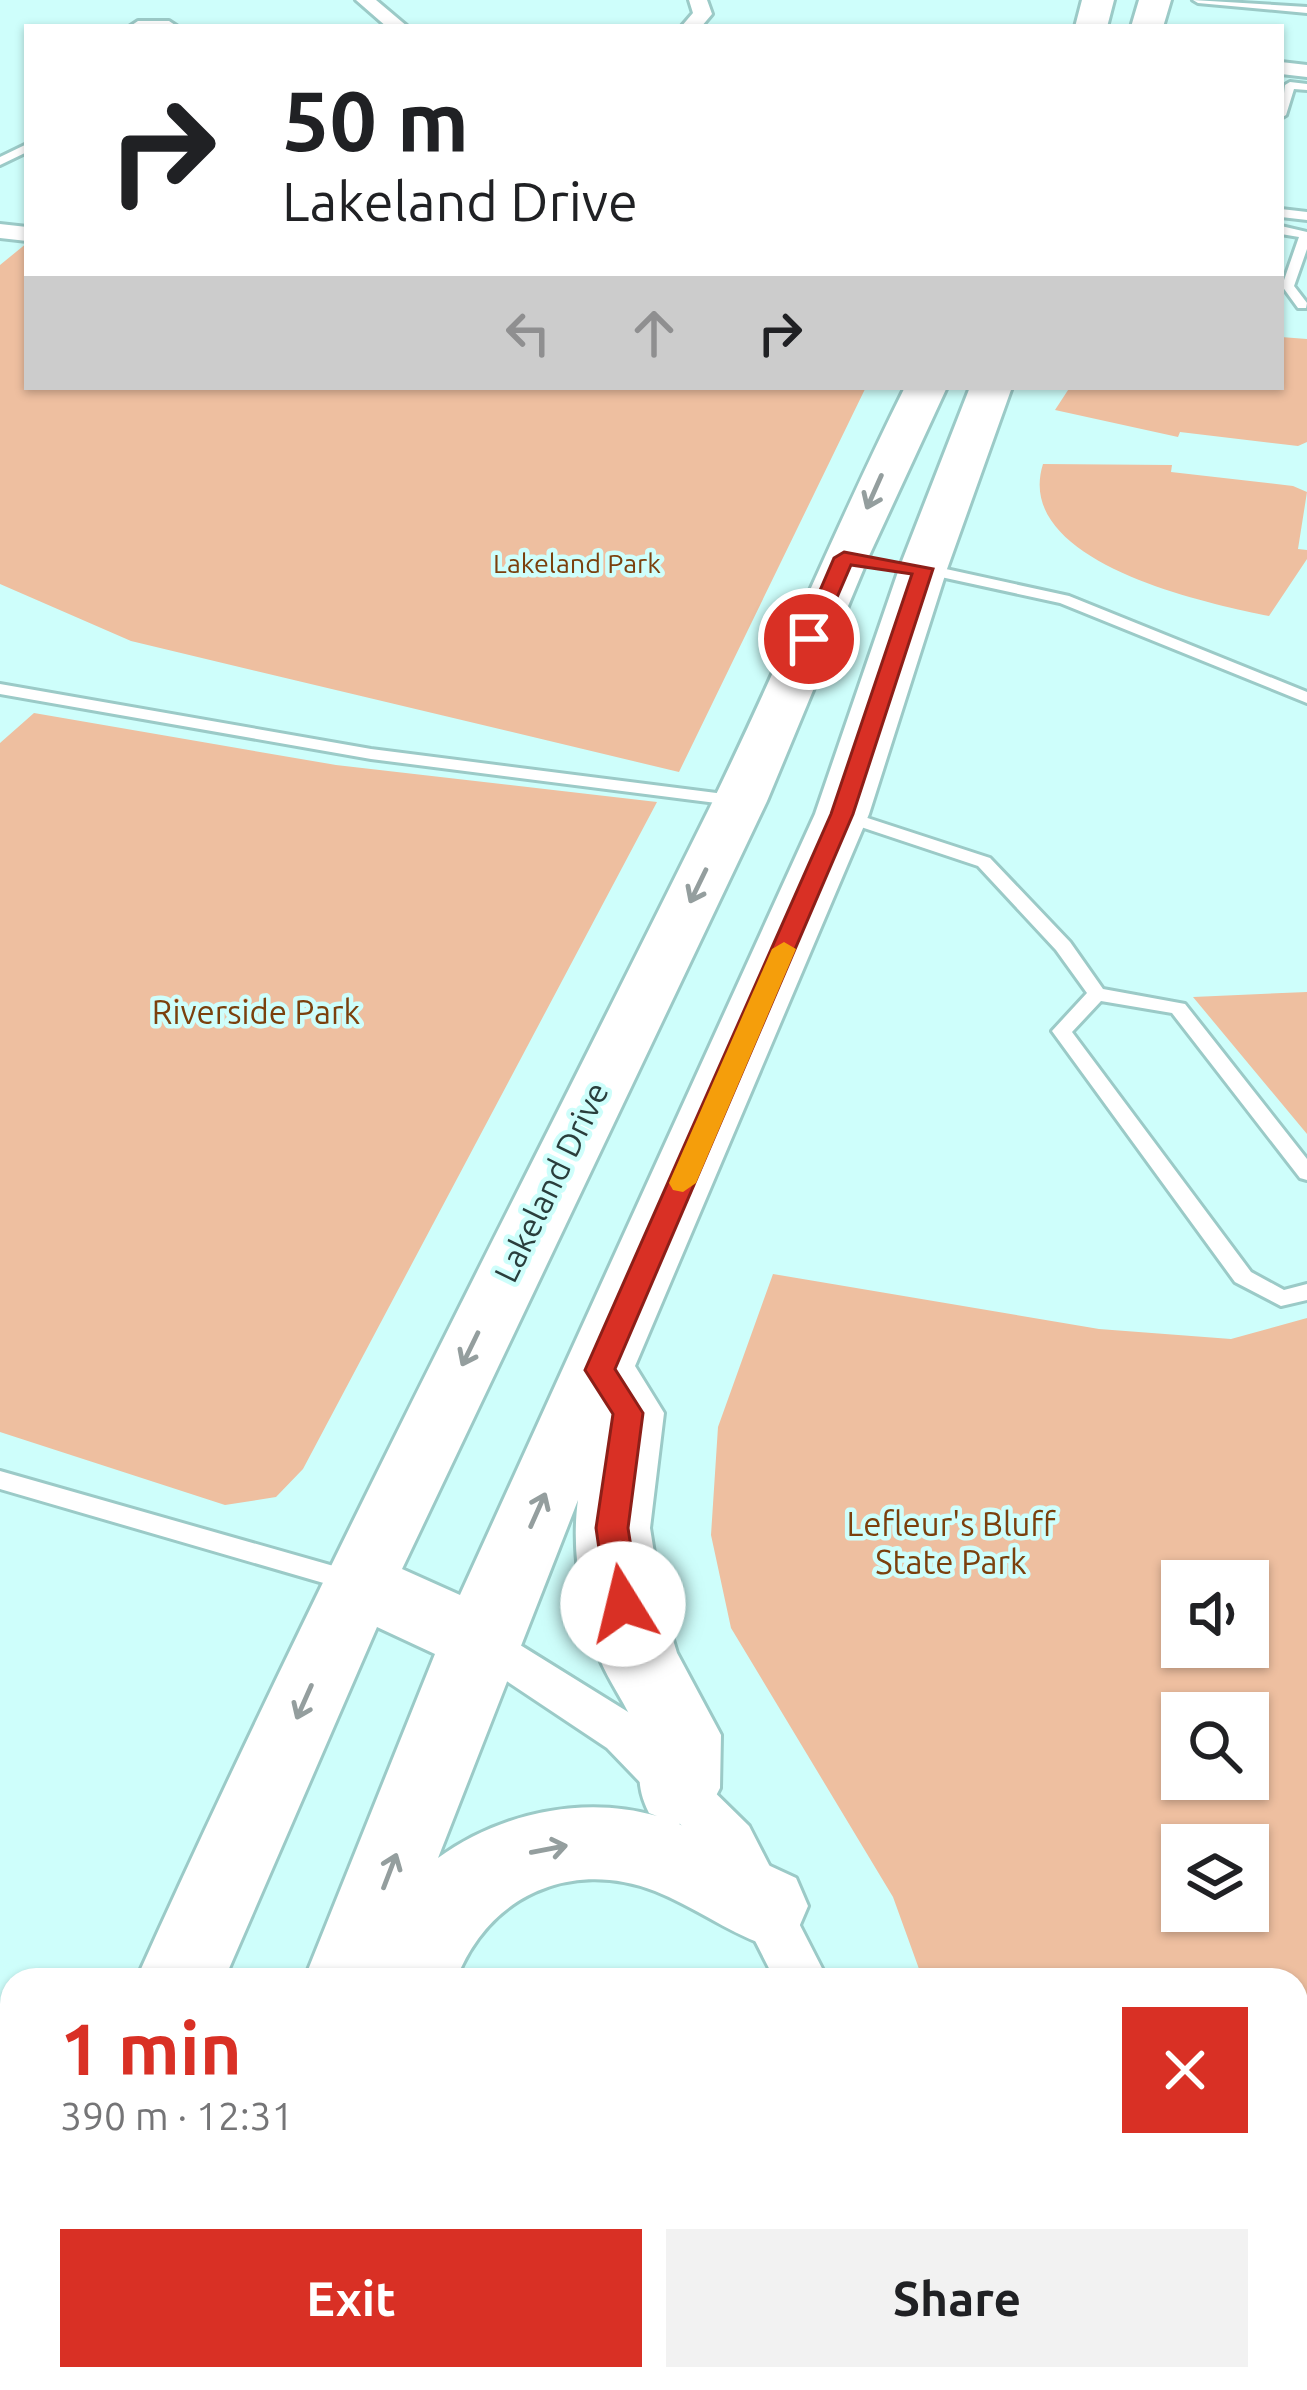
<!DOCTYPE html>
<html lang="en">
<head>
<meta charset="utf-8">
<style>
  body { margin:0; font-family:Ubuntu,sans-serif; background:#f2f2f2; color:#202124; height:100vh; display:flex; flex-direction:column; font-size:45px; white-space:nowrap }
  * { box-sizing:border-box; margin:0 }
  p { font-size:39px; color:#757577 }
  .icon { flex:none; width:66px; height:66px; fill:none; stroke:currentColor; stroke-width:2; stroke-linecap:round; stroke-linejoin:round }
  .map { position:relative; flex:1; overflow:hidden }
  .drawer { position:absolute; left:0px; top:1968px; width:1308px; height:423px; display:flex; flex-direction:column; background:#fff; border-radius:36px 36px 0 0; box-shadow:0 3px 9px #0004 }
  .drawer>* { flex:none }
  .hud { position:absolute; left:24px; top:24px; width:1260px; height:366px; border-radius:0px; box-shadow:0 3px 9px #0004; background:#fff; color:#202124; overflow:hidden }
  .controls { position:absolute; left:1161px; top:1560px; display:grid; gap:24px }
  .controls a { display:grid; place-items:center; width:108px; height:108px; border-radius:0px; background:#fff; box-shadow:0 3px 9px #0004; font-size:60px }
  .pin { position:absolute; display:grid; place-items:center; width:102px; height:102px; color:#fff; margin:-51px; border:6px solid #fff; border-radius:50%; box-shadow:0 3px 12px #0007 }
  .me { position:absolute; width:132px; margin:-66px; rotate:351deg; stroke-linejoin:round; filter:drop-shadow(0 0 9px #0008) }
  .turn { display:flex; align-items:center; gap:42px; height:252px; padding:0 60px; font-size:54px }
  .turn .icon { width:156px; height:156px; stroke-width:2.5 }
  .turn b { display:block; font-size:84px; line-height:102px }
  .lanes { display:flex; align-items:center; height:114px; padding:0 60px; background:#0003; justify-content:center; gap:60px; direction:ltr }
  .lanes .off { opacity:.35 }
  .round { display:grid; place-items:center; flex:none; width:126px; height:126px; border-radius:0px; background:#f2f2f2 }
  .overview { display:flex; align-items:center; justify-content:space-between; height:204px; padding:0 60px }
  h1 { font-size:72px; font-weight:700; line-height:90px; color:#d93025 }
  .primary-button { display:flex; gap:24px; margin-top:auto; padding:24px 60px }
  .primary-button a { flex:1; height:138px; border-radius:0px; background:#d93025; color:#fff; font-size:48px; font-weight:700; line-height:138px; text-align:center }
  .primary-button a+a { background:#f2f2f2; color:#202124 }
  .map>svg:first-child { display:block }
</style>
</head>
<body>
<div class="map">
<svg width="1307" height="2390" viewBox="0 0 1307 2390">
  <rect width="100%" height="100%" fill="#cefefb"/>
  <path fill="#eebfa0" fill-rule="evenodd" d="M27,243V387H866L679,772L131,641L0,584V265Z
    M1281,337L1307,339V442L1298,446L1180,432L1178,437L1055,410L1070,387H1281Z
    M1043,464L1172,465L1171,472L1293,486L1307,492L1298,549L1307,550V559L1269,616C1205,603 1012,562 1043,464Z
    M34,713L336,765L657,802L303,1469L276,1497L225,1505L0,1432V743Z
    M1307,992V1134L1193,997Z
    M773,1274L1099,1329L1231,1339L1307,1318V2390H929L932,2379H1296V1980H923L893,1897L731,1628L711,1535L718,1427ZM1248,1581V1647H1182V1581ZM1182,1713H1248V1779H1182ZM1248,1845V1911H1182V1845Z"/>
  <g fill="none" stroke-linecap="round" stroke-linejoin="round">
    <defs>
      <path id="service" d="M1193,0L1307,7V13L1198,3Z
        M1290,82L1307,84V90L1294,89L1286,115L1281,118L1285,85Z
        M27,144V152L0,165V157Z
        M1281,209L1307,212V220L1281,217Z
        M1281,226L1307,232V249L1294,286L1307,303L1306,308H1298L1282,286L1299,237L1281,234Z
        M923,564L1069,596L1307,692V703L1060,603L918,572V566Z
        M0,684L371,749L740,796L749,801L740,806L371,759L0,694Z
        M843,810L990,858L1070,942L1103,989L1185,1004L1307,1159V1180L1300,1178L1172,1013L1101,1001L1072,1032L1251,1272L1284,1290L1307,1284V1300L1281,1306L1235,1282L1052,1031L1087,993L1056,950L978,866L837,819L834,815Z
        M0,1471L351,1571L360,1574L363,1581L360,1588L351,1591L0,1489Z"/>
      <path id="minor" d="M356,0H376L408,27H387Z
        M689,0H707L712,14L701,27H681L693,13Z
        M138,21H169L178,27H129Z
        M1281,62L1307,65V77L1281,74Z
        M0,224L27,227V241L0,238Z
        M480,1620L641,1720L749,1826L828,1980H775L713,1858L607,1748L463,1652L457,1639L463,1626Z
        M0,2233L12,2236V2294L0,2291Z
        M752,2379H812L808,2390H748Z"/>
      <path id="trunk" d="M1082,0H1114L1107,27H1075Z
        M1139,0H1171L1163,27H1131Z
        M905,387H947L868,558L767,801L402,1569L460,1595L815,814L899,569L970,387H1012L947,569L869,814L635,1366L664,1413L650,1528L662,1603L677,1653L721,1735L720,1788L707,1813L679,1824L796,1878L808,1906L796,1934L765,1945C726,1931 693,1906 655,1891C570,1858 487,1897 456,1980H304L435,1654L377,1627L224,1980H136C315,1582 517,1197 710,807C778,668 836,525 905,387ZM578,1500C571,1550 581,1609 599,1657C609,1683 628,1706 637,1732C647,1761 630,1775 649,1813L657,1816C583,1795 500,1813 438,1858Z
        M12,2306V2379H52L48,2390H0V2311Z
        M142,2379H242L238,2390H138Z"/>
    </defs>
    <use href="#service" stroke="#9bcac7" stroke-width="6"/>
    <use href="#minor" stroke="#9bcac7" stroke-width="6"/>
    <use href="#trunk" stroke="#9bcac7" stroke-width="6"/>
    <use href="#service" fill="#fff" fill-rule="evenodd"/>
    <use href="#minor" fill="#fff" fill-rule="evenodd"/>
    <use href="#trunk" fill="#fff" fill-rule="evenodd"/>
  </g>
  <defs><path id="oneway-shaft" d="M-6 0H5M1.5-3L5.5 0L1.5 3" fill="none" stroke-width="1.6" stroke-linecap="round" stroke-linejoin="round" transform="scale(3)"/></defs>
  <g stroke="#949e9e">
    <use href="#oneway-shaft" transform="translate(874 492) rotate(114)"/>
    <use href="#oneway-shaft" transform="translate(698 886) rotate(116)"/>
    <use href="#oneway-shaft" transform="translate(470 1349) rotate(116)"/>
    <use href="#oneway-shaft" transform="translate(538 1510) rotate(-66)"/>
    <use href="#oneway-shaft" transform="translate(304 1702) rotate(114)"/>
    <use href="#oneway-shaft" transform="translate(549 1849) rotate(-11)"/>
    <use href="#oneway-shaft" transform="translate(390 1871) rotate(-69)"/>
  </g>
  <path fill="#d93025" stroke="#8d1f18" stroke-width="3" d="M844,552L933,569L853,814L615,1369L643,1413L628,1528L640,1604L623,1616L607,1604L596,1528L613,1414L585,1370L831,814L912,574L851,565L819,639L802,643L799,639L834,558Z"/>
  <path fill="#f59e0b" d="M784,942L796,949L696,1183L683,1192L673,1190L669,1183L772,949Z"/>
  <g text-anchor="middle" stroke-width="9" stroke-linejoin="round" paint-order="stroke">
    <g font-size="27" fill="#7b400d" stroke="#cefefb">
      <text x="577" y="573">Lakeland Park</text>
    </g>
    <g font-size="33" fill="#7b400d" stroke="#cefefb">
      <text x="256" y="1024">Riverside Park</text>
      <text x="951" y="1536">Lefleur's Bluff<tspan x="951" dy="38">State Park</tspan></text>
    </g>
    <g font-size="33" fill="#2a3e3c" stroke="#cefefb">
      <text transform="translate(551 1182) rotate(-64)" y="12">Lakeland Drive</text>
    </g>
  </g>
</svg>
<div class="controls">
<a><svg class="icon" aria-label="sound" viewBox="0 0 24 24"><path d="M4 9h4l5-4v14l-5-4H4zM17 9q2 3 0 6"/></svg></a>
<a><svg class="icon" aria-label="search" viewBox="0 0 24 24"><circle cx="10" cy="10" r="6"/><path d="M15 15l6 6"/></svg></a>
<a><svg class="icon" aria-label="layers" viewBox="0 0 24 24"><path d="M12 4l9 5-9 5-9-5zM3 14l9 5 9-5"/></svg></a>
</div>
<div class="pin" style="left:809px;top:639px;background:#d93025"><svg class="icon" aria-label="arrive" viewBox="0 0 24 24"><path d="M6 21V4h12l-3 4 3 4H6"/></svg></div>
<svg class="me" style="left:623px;top:1604px" viewBox="-20 -20 40 40"><circle r="19" fill="#fff"/><path d="M0-13L10 11 0 6-10 11z" fill="#d93025"/></svg>
<div class="hud">
<div class="turn"><svg class="icon" aria-label="right" viewBox="0 0 24 24"><path d="M7 20v-9h11M14 6l5 5-5 5"/></svg><div><b>50 m</b>Lakeland Drive</div></div>
<div class="lanes"><svg class="icon off" aria-label="left" viewBox="0 0 24 24"><path d="M17 20v-9H6M10 6l-5 5 5 5"/></svg><svg class="icon off" aria-label="ahead" viewBox="0 0 24 24"><path d="M12 20V5M6 11l6-6 6 6"/></svg><svg class="icon" aria-label="right" viewBox="0 0 24 24"><path d="M7 20v-9h11M14 6l5 5-5 5"/></svg></div>
</div>
<section class="drawer">
<div class="overview"><div><h1>1 min</h1><p>390 m · 12:31</p></div><a class="round" style="background:#d93025;color:#fff"><svg class="icon" aria-label="close" viewBox="0 0 24 24"><path d="M6 6l12 12M18 6L6 18"/></svg></a></div>
<div class="primary-button"><a>Exit</a><a>Share</a></div>
</section>
</div>
</body>
</html>
